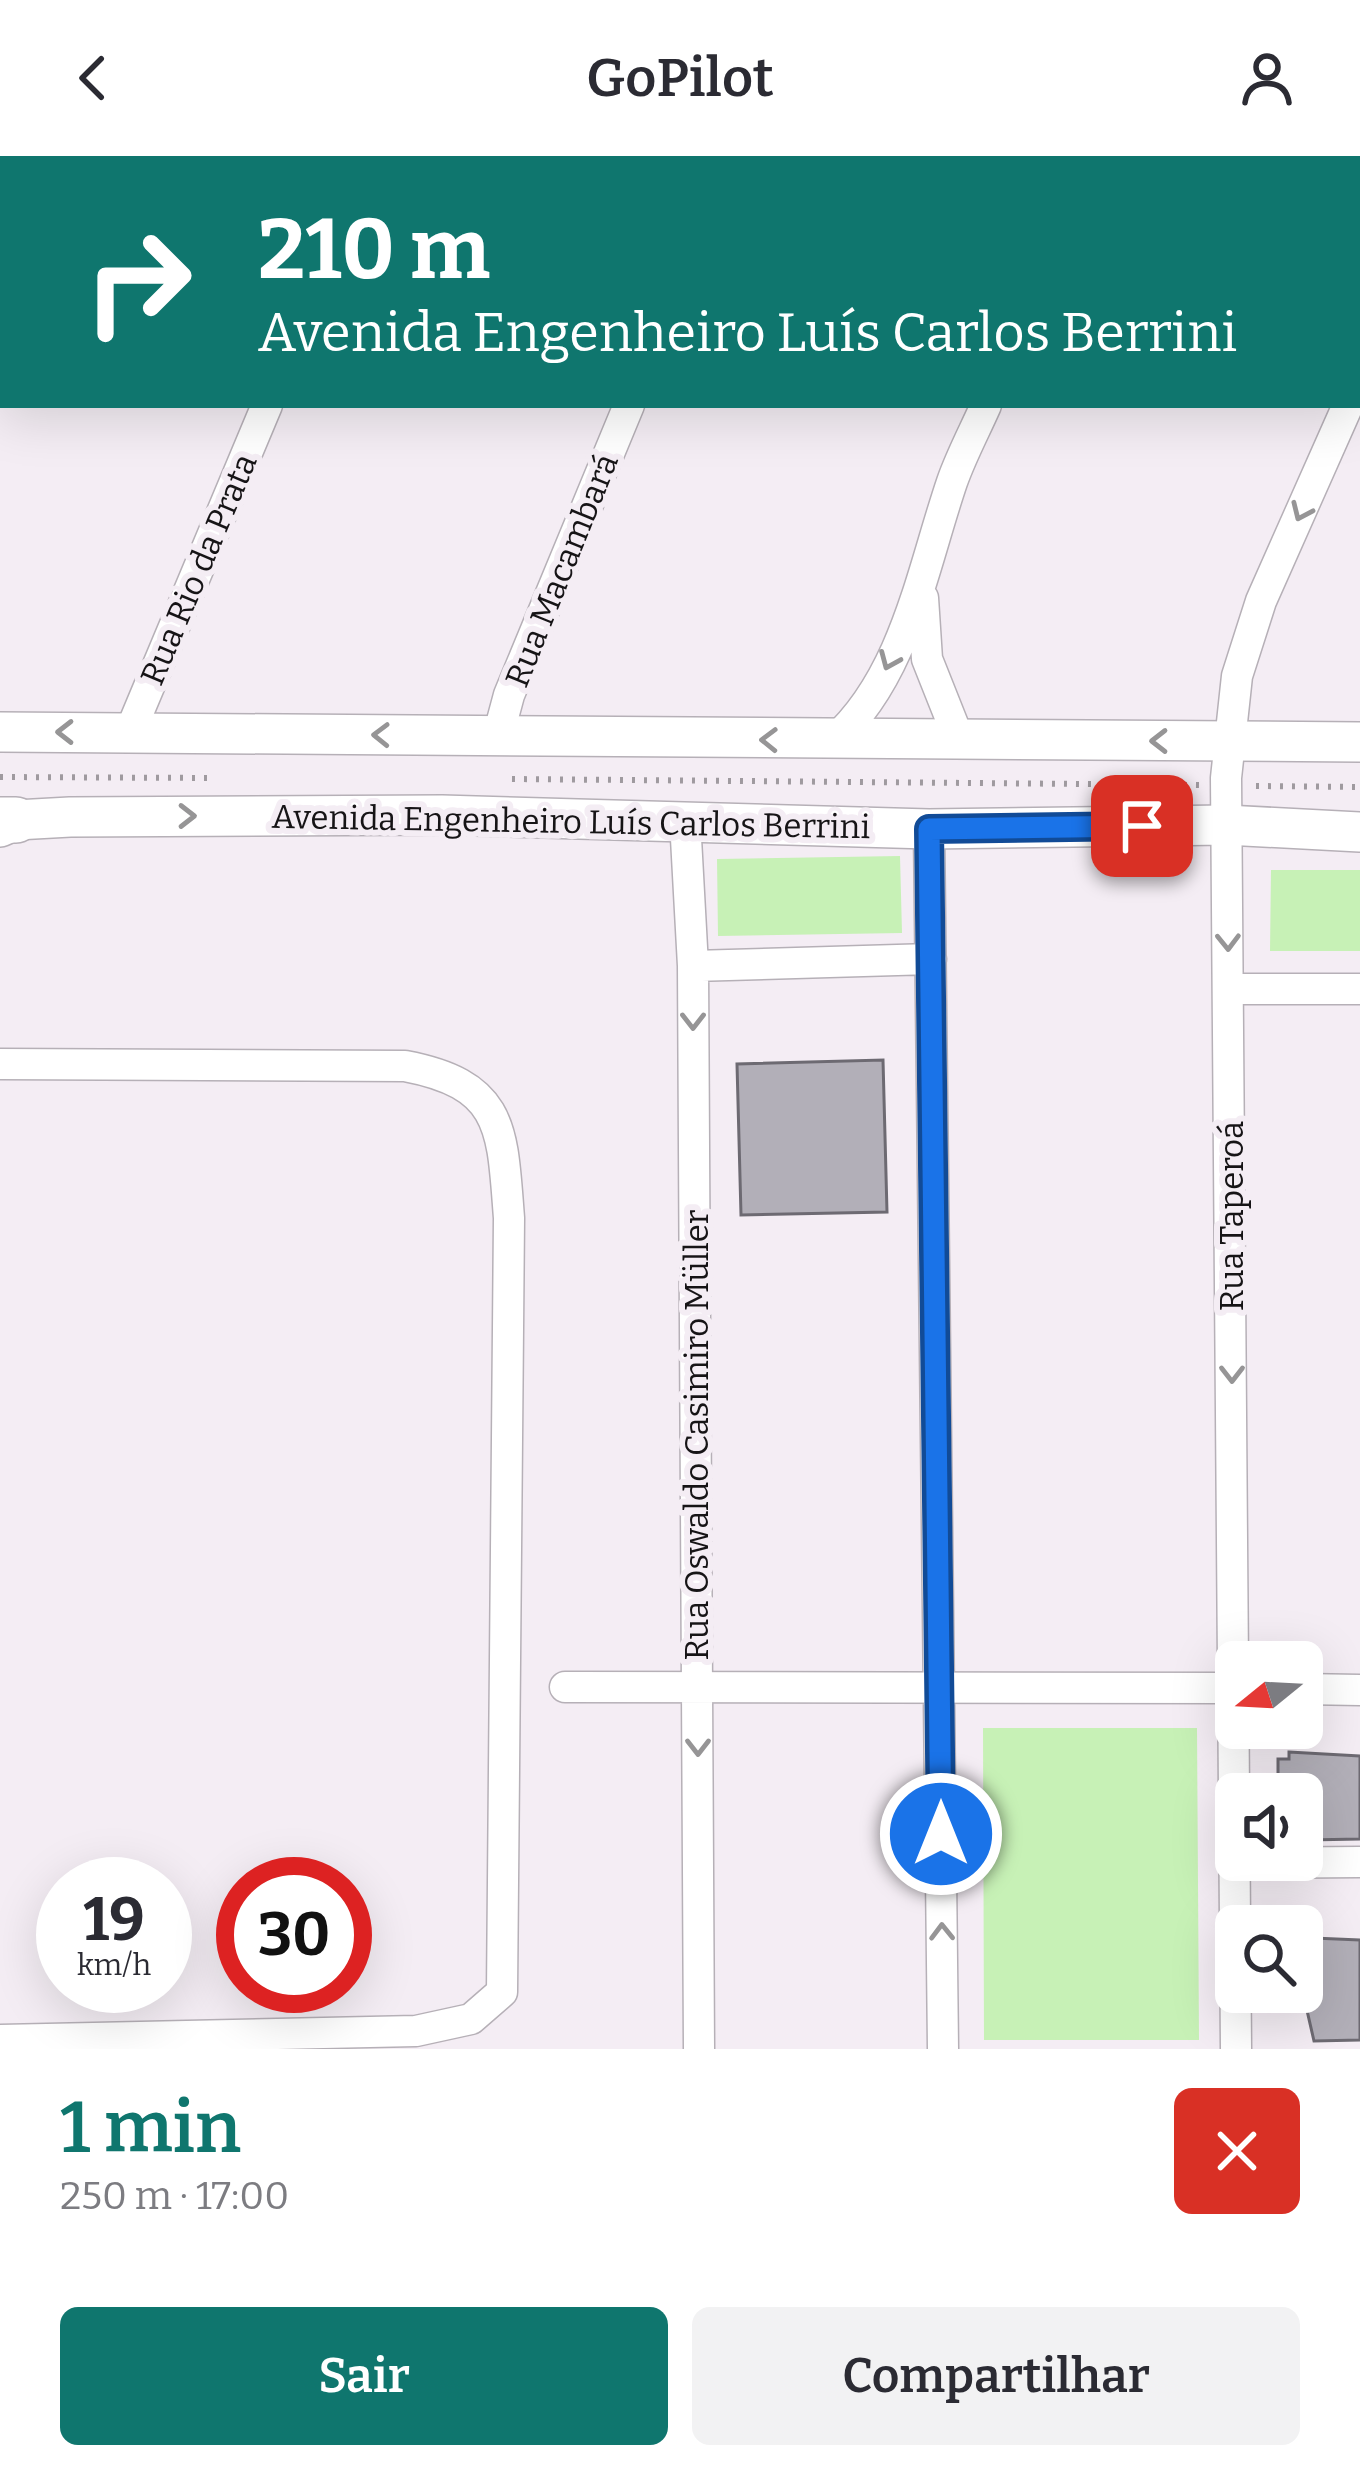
<!DOCTYPE html>
<html lang="pt">
<head>
<meta charset="utf-8">
<style>
  body { margin:0; font-family:Bitter,serif; background:#f2f2f3; color:#2b2b33; height:100vh; display:flex; flex-direction:column; font-size:45px; white-space:nowrap }
  * { box-sizing:border-box; margin:0 }
  p { font-size:39px; color:#7c7c81 }
  .icon { flex:none; width:66px; height:66px; fill:none; stroke:currentColor; stroke-width:2; stroke-linecap:round; stroke-linejoin:round }
  .map { position:relative; height:1893px; overflow:hidden }
  .panel { display:flex; flex-direction:column; background:#fff; flex:1 }
  .panel>* { flex:none }
  .banner { position:absolute; left:0px; top:0px; width:1362px; height:252px; box-shadow:0 12px 48px #0002; background:#0f766e; color:#fff; overflow:hidden }
  .needle { width:78px; rotate:252deg }
  .buttons { position:absolute; left:1215px; top:1485px; display:grid; gap:24px }
  .buttons a { display:grid; place-items:center; width:108px; height:108px; border-radius:18px; background:#fff; box-shadow:0 12px 48px #0002; font-size:60px }
  .speed { position:absolute; left:36px; top:1701px; display:flex; gap:24px; font-size:60px; font-weight:700; text-align:center }
  .speed>* { display:grid; place-content:center; width:156px; height:156px; border-radius:50%; background:#fff; box-shadow:0 12px 48px #0002; line-height:1 }
  .speed small { font-size:30px; font-weight:400 }
  .speed .limit { border:18px solid #d22; background:#fff; color:#111 }
  .pin { position:absolute; display:grid; place-items:center; width:102px; height:102px; color:#fff; margin:-51px; border-radius:24px; box-shadow:0 6px 18px #0006 }
  .me { position:absolute; width:132px; margin:-66px; rotate:0deg; stroke-linejoin:round; filter:drop-shadow(0 0 9px #0008) }
  .turn { display:flex; align-items:center; gap:42px; height:252px; padding:0 60px; font-size:54px }
  .turn .icon { width:156px; height:156px; stroke-width:2.5 }
  .turn b { display:block; font-size:84px; line-height:102px }
  .round { display:grid; place-items:center; flex:none; width:126px; height:126px; border-radius:18px; background:#f2f2f3 }
  .overview { display:flex; align-items:center; justify-content:space-between; height:204px; padding:0 60px }
  h1 { font-size:72px; font-weight:600; line-height:90px; color:#0f766e }
  .action { display:flex; gap:24px; margin-top:auto; padding:24px 60px }
  .action a { flex:1; height:138px; border-radius:18px; background:#0f766e; color:#fff; font-size:48px; font-weight:600; line-height:138px; text-align:center }
  .action a+a { background:#f2f2f3; color:#2b2b33 }
  header { display:flex; justify-content:space-between; align-items:center; height:156px; padding:0 60px; background:#fff; font-size:54px; font-weight:600 }
  .map>svg:first-child { display:block }
</style>
</head>
<body>
<header><svg class="icon" aria-label="back" viewBox="0 0 24 24"><path d="M15 5l-7 7 7 7"/></svg>GoPilot<svg class="icon" aria-label="person" viewBox="0 0 24 24"><circle cx="12" cy="8" r="4"/><path d="M4 21q1-7 8-7t8 7"/></svg></header>
<div class="map">
<svg width="1360" height="1893" viewBox="0 0 1360 1893">
  <rect width="100%" height="100%" fill="#f4edf4"/>
  <path fill="#c7f1b6" d="M900,700L902,777L718,780L717,703Z
    M1271,714H1360V795H1270Z
    M1197,1572L1199,1884H984L983,1572Z"/>
  <path fill="#b2afb8" stroke="#6d6a72" stroke-width="3" d="M883,904L887,1056L741,1059L737,908Z
    M1289,1596L1360,1600V1683L1307,1684L1302,1689V1638H1265L1264,1619H1278V1603H1289Z
    M1313,1782L1360,1784V1884L1314,1885L1303,1837Z"/>
  <g fill="none" stroke-linecap="round" stroke-linejoin="round">
    <defs>
      <path id="minor" d="M370,3L371,0
        M731,3L732,0
        M1359,224L1360,222
        M923,442L927,503L960,586
        M130,576L267,249
        M498,580L509,539L629,249
        M833,585C905,521 922,414 952,326C961,300 975,274 986,249
        M685,664L693,810L699,1893
        M929,673L943,1893
        M693,810L931,803
        M1229,833H1360
        M0,908L405,910C505,929 502,974 509,1062L502,1836L471,1863L416,1875L0,1884
        M565,1531L1236,1532
        M1302,1533L1360,1534
        M1235,1707L1360,1706
        M1236,1893L1226,622L1237,520L1261,445L1348,249"/>
      <path id="major" d="M0,576L1360,586
        M0,671L16,664L70,661L442,659L929,673L1226,669L1360,676"/>
      <path id="highway" d="M0,664H16"/>
    </defs>
    <use href="#minor" stroke="#b6b0b7" stroke-width="33"/>
    <use href="#major" stroke="#b6b0b7" stroke-width="42"/>
    <use href="#highway" stroke="#b6b0b7" stroke-width="48"/>
    <path stroke="#9f9a9f" stroke-width="6" stroke-dasharray="3 9" stroke-linecap="butt" d="M0,621L210,622
      M512,623L1200,629
      M1256,630L1360,631"/>
    <use href="#minor" stroke="#fff" stroke-width="30"/>
    <use href="#major" stroke="#fff" stroke-width="39"/>
    <use href="#highway" stroke="#fff" stroke-width="45"/>
  </g>
  <defs><path id="oneway-chevron" d="M-2-3.5L2.5 0L-2 3.5" fill="none" stroke-width="1.6" stroke-linecap="round" stroke-linejoin="round" transform="scale(3)"/></defs>
  <g stroke="#969596">
    <use href="#oneway-chevron" transform="translate(1301 356) rotate(114)"/>
    <use href="#oneway-chevron" transform="translate(889 505) rotate(113)"/>
    <use href="#oneway-chevron" transform="translate(65 576) rotate(-180)"/>
    <use href="#oneway-chevron" transform="translate(381 579) rotate(-179)"/>
    <use href="#oneway-chevron" transform="translate(769 584) rotate(-179)"/>
    <use href="#oneway-chevron" transform="translate(1159 585) rotate(180)"/>
    <use href="#oneway-chevron" transform="translate(187 660)"/>
    <use href="#oneway-chevron" transform="translate(1228 786) rotate(89)"/>
    <use href="#oneway-chevron" transform="translate(693 865) rotate(90)"/>
    <use href="#oneway-chevron" transform="translate(1232 1218) rotate(90)"/>
    <use href="#oneway-chevron" transform="translate(698 1591) rotate(90)"/>
    <use href="#oneway-chevron" transform="translate(942 1776) rotate(-91)"/>
  </g>
  <g fill="none" stroke-linecap="round" stroke-linejoin="round">
    <defs>
      <path id="route" d="M941,1678L929,673L1142,670"/>
    </defs>
    <use href="#route" stroke="#114b97" stroke-width="30"/>
    <use href="#route" stroke="#1a73e8" stroke-width="21"/>
  </g>
  <g text-anchor="middle" stroke-width="12" stroke-linejoin="round" paint-order="stroke">
    <g font-size="33" fill="#161416" stroke="#f4edf4">
      <text transform="translate(198 413) rotate(-67)" y="12">Rua Rio da Prata</text>
      <text transform="translate(561 414) rotate(-68)" y="12">Rua Macambará</text>
      <text transform="translate(571 665) rotate(1)" y="12">Avenida Engenheiro Luís Carlos Berrini</text>
      <text transform="translate(1231 1060) rotate(-90)" y="12">Rua Taperoá</text>
      <text transform="translate(696 1279) rotate(-90)" y="12">Rua Oswaldo Casimiro Müller</text>
    </g>
  </g>
</svg>
<div class="buttons">
<a><svg class="needle" viewBox="-14 -14 28 28"><path d="M0-13l5 13h-10z" fill="#e53935"/><path d="M0 13l5-13h-10z" fill="#7c7c81"/></svg></a>
<a><svg class="icon" aria-label="sound" viewBox="0 0 24 24"><path d="M4 9h4l5-4v14l-5-4H4zM17 9q2 3 0 6"/></svg></a>
<a><svg class="icon" aria-label="search" viewBox="0 0 24 24"><circle cx="10" cy="10" r="6"/><path d="M15 15l6 6"/></svg></a>
</div>
<div class="speed"><div>19<small>km/h</small></div><div class="limit">30</div></div>
<div class="pin" style="left:1142px;top:670px;background:#d93025"><svg class="icon" aria-label="arrive" viewBox="0 0 24 24"><path d="M6 21V4h12l-3 4 3 4H6"/></svg></div>
<svg class="me" style="left:941px;top:1678px" viewBox="-20 -20 40 40"><circle r="17" fill="#1a73e8" stroke="#fff" stroke-width="3"/><path d="M0-11L8 9 0 5-8 9z" fill="#fff"/></svg>
<div class="banner">
<div class="turn"><svg class="icon" aria-label="right" viewBox="0 0 24 24"><path d="M7 20v-9h11M14 6l5 5-5 5"/></svg><div><b>210 m</b>Avenida Engenheiro Luís Carlos Berrini</div></div>
</div>
</div>
<section class="panel">
<div class="overview"><div><h1>1 min</h1><p>250 m · 17:00</p></div><a class="round" style="background:#d93025;color:#fff"><svg class="icon" aria-label="close" viewBox="0 0 24 24"><path d="M6 6l12 12M18 6L6 18"/></svg></a></div>
<div class="action"><a>Sair</a><a>Compartilhar</a></div>
</section>
</body>
</html>
